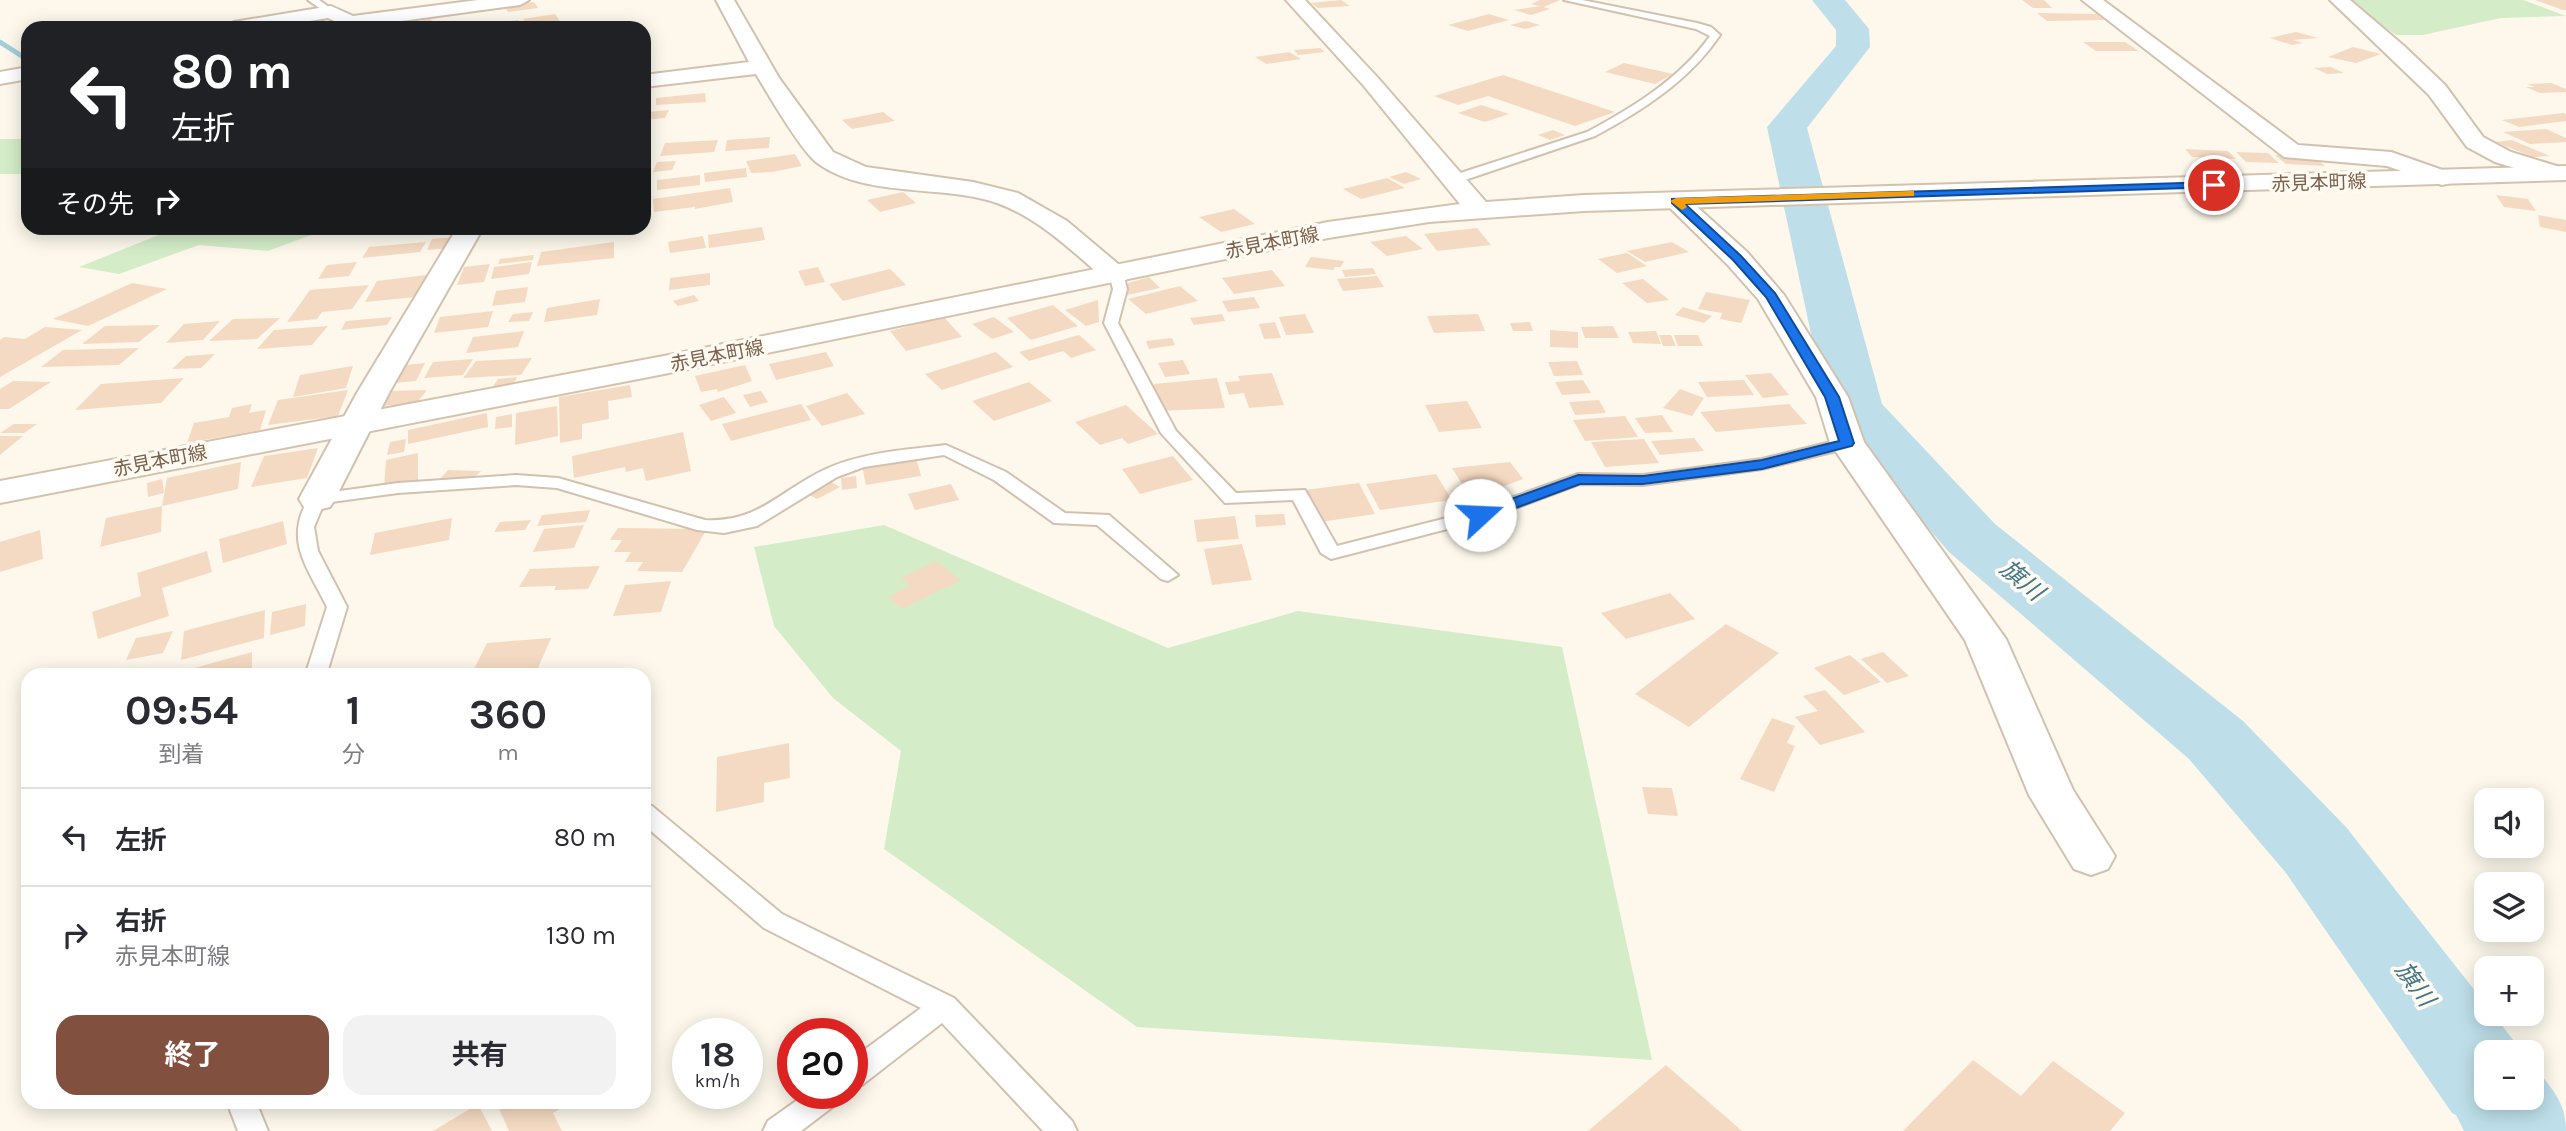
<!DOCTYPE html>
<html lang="ja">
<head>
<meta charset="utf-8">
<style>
  body { margin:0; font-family:Karla,"Noto Sans JP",sans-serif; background:#f2f2f3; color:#2b2b33; height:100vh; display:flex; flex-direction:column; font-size:26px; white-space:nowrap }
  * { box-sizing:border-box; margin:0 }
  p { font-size:23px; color:#7c7c81 }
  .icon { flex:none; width:38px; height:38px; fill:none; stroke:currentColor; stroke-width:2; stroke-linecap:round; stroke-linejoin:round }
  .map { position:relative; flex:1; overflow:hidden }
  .side { position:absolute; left:21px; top:668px; width:630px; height:441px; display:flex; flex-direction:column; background:#fff; border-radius:21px; box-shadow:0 4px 18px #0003 }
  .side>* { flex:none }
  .hud { position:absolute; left:21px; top:21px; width:630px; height:214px; border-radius:21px; box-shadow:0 4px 18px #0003; background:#202124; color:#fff; overflow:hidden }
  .fabs { position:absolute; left:2474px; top:788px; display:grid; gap:14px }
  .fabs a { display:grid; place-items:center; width:70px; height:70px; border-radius:14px; background:#fff; box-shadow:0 4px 18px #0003; font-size:35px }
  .speed { position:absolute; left:672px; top:1018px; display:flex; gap:14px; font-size:35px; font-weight:700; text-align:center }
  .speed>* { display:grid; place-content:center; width:91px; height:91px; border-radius:50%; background:#fff; box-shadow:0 4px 18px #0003; line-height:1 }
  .speed small { font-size:18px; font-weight:400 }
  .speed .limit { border:10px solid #d22; background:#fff; color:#111 }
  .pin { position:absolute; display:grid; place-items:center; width:60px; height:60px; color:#fff; margin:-30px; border:4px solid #fff; border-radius:50%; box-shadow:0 2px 7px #0007 }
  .me { position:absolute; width:77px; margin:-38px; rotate:70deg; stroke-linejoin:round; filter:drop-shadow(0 0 5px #0008) }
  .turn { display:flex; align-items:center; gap:24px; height:147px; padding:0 35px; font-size:32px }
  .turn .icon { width:91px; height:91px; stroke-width:2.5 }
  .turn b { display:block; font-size:49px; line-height:60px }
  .then { display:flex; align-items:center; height:66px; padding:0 35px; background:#0003; gap:14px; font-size:26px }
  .eta { display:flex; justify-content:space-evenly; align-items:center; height:119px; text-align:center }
  .eta b { font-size:42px; font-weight:700; line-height:49px }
  .button { display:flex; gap:14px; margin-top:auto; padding:14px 35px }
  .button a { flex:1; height:80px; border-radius:21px; background:#81503f; color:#fff; font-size:28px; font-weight:700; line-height:80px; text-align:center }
  .button a+a { background:#f2f2f3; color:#2b2b33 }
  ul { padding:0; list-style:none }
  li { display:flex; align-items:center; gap:21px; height:98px; padding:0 35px; border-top:2px solid #e1e1e2 }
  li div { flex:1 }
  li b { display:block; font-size:26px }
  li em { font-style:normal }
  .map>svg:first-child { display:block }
</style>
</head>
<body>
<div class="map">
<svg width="2566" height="1131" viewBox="0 0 2566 1131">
  <rect width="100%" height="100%" fill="#fdf8eb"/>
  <path fill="#d4edc8" d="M2345,0H2523L2566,16L2501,18L2423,35H2396Z
    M0,139H28V174H0Z
    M176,228H330L268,251L199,245L119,274L79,267Z
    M884,525L1168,648L1298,611L1562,647L1652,1060L1137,1027L884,849L901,751L833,698L774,626L754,547Z"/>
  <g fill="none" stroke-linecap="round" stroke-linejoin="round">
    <path stroke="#a4cedb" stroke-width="5" d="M0,42L28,60"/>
    <path fill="#bedfe9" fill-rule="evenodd" d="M1812,0H1845L1869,29L1870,47L1807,128L1882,404L1995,524L2243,721L2346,827L2487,1006V1013H2492L2522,1051L2487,1052V1097H2532L2533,1065C2551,1088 2566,1101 2566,1131H2464L2456,1115L2452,1113L2286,873L2189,759L1949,552L1835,421L1827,409L1767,127L1836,46V30Z"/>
  </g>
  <path fill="#f4dac2" d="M1341,0L1350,6L1318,8L1311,3Z
    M1540,0H1560L1544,7L1531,4Z
    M2022,0H2044L2052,8H2033Z
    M2535,0H2566V10H2563Z
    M534,2L538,8L508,12L504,6V9L479,12V8Z
    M1540,6L1550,9L1531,15L1514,10Z
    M2037,13L2097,14L2105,20L2047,21Z
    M555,14L565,28H529L523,19Z
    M1489,14L1509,20L1468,31L1448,25Z
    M310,19L317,25L268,28Z
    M430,19L437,24L414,28L394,26Z
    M518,20L522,26L491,28L488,24Z
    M1526,21L1540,25L1525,29L1510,25Z
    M2296,32L2318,38L2293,40L2303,43L2292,45L2270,38Z
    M2083,42H2125L2139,51H2096Z
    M2353,47L2381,54L2356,63L2328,57Z
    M1320,48L1325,52L1298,55L1294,50Z
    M1289,52L1301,59L1266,64L1255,57Z
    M1624,63L1673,74L1655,84L1605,72Z
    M2331,67L2344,73L2327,74L2314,68Z
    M1503,75L1615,112L1575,126L1488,96L1458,105L1434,96Z
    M2551,83L2566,89V92L2540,93L2526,87H2535L2527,84Z
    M705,93L706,102L656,105V98Z
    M1481,105L1509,114L1485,122L1458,113Z
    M669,110L665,118L644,120L647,112Z
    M883,112L895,121L852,129L842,120Z
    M2563,113L2566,114V121L2519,127L2502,120Z
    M2546,129L2566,138V142L2530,144L2503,132Z
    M1553,130L1565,135L1550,140L1538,135Z
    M770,137L769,148L725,151L727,140Z
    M718,140L714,152L660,156L665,143Z
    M2512,140L2550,156L2533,157L2495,142Z
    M2185,149L2228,151L2236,159L2192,157Z
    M2236,152L2268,153L2279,163L2246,162Z
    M795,154L802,166L772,172L751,173L746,161Z
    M2275,155L2313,156L2325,166L2286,164Z
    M676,161L672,170L653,172L657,162Z
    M746,168L747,177L705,182L704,173Z
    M1406,172L1421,179L1404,184L1389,177Z
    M700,175V185L657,190V180Z
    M1387,178L1405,188L1361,199L1343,189Z
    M730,188L733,202L695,209V207L654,212L653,199Z
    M903,192L916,203L880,212L867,200Z
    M2496,195L2528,199L2536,211L2504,207Z
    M1234,209L1255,224L1221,232L1199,217Z
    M2538,215L2566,220V232L2540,227Z
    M762,227L765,240L709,248L708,235Z
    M427,228H460L458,232L423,235Z
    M1477,228L1491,245L1437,251L1424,234Z
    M703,236L706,248L670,253L668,242Z
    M1406,236L1423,249L1387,256L1370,242Z
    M457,237L450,248L427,250L432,239Z
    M426,242L420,252L362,258L369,247Z
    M614,242V258L537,266L541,252Z
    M1672,242L1689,252L1645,262L1627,251Z
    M1627,253L1647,266L1617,273L1598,259Z
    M534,255L533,260L498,264L500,259Z
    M1311,257L1344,261L1341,267H1335L1333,270L1305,267Z
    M357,262L349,276L318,279L327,265Z
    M532,262L529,274L491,279L494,267Z
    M490,264L484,282L457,285L464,267Z
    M818,267L825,282L805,286L798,271Z
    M1373,268L1376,274L1345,277L1342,270Z
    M890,269L906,285L843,301L829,284Z
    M1272,270L1285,286L1234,294L1222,278Z
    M710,273V285L669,290L670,278Z
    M426,275L416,297L365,302L377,281Z
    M1377,276L1384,287L1343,291L1337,279Z
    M1149,277L1160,288L1127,295L1128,283Z
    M1643,279L1669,300L1647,303L1622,283Z
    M132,283L167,289L88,326L53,319Z
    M369,285L352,309L322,312L317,319L287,322L310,290Z
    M1180,286L1198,301L1146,314L1128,299Z
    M528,287L525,302L492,306L496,291Z
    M1706,292L1750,300L1741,323L1720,319L1722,313L1698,309Z
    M694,295L699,301L678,306L673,301Z
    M1254,297L1260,308L1228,312L1222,301Z
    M600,299L597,315L544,322L547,308Z
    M1098,300L1099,322L1086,326L1065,310Z
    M1053,305L1078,326L1031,340L1007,318Z
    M1683,307L1712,316L1704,323L1675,315Z
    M493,311L488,327L434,333L440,317Z
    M533,312L529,321L508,322L513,314Z
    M1222,314L1225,321L1194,325L1190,318Z
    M1305,314L1314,333L1286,335L1279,317Z
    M1478,314L1485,331L1434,333L1427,316Z
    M392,317L387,325L341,330L346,321Z
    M944,317L962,337L906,351L890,331Z
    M994,317L1014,332L992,339L972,324Z
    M280,318L257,339L209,341L233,319Z
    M220,321L203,340L166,343L184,324Z
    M1275,322L1281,338L1264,339L1259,324Z
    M1530,322L1533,331H1513L1510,323Z
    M160,325L139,342L82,344L105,326Z
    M328,326L312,345L257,349L274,330Z
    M1613,326L1619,338H1585L1581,327Z
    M45,327L82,330L0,377V340L4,337L25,339Z
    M1550,330L1578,332V348L1550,347Z
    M524,331L518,347L466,353L473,337Z
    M1656,331L1661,344L1633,343L1628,332Z
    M1079,335L1096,350L1071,358L1063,351L1029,361L1019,352Z
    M1659,335H1671L1676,346H1663Z
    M1674,335H1698L1703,346H1678Z
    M1172,338L1175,345L1149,349L1146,341Z
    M139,348L119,365L41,367L63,350Z
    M826,352L834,366L776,380L769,364Z
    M996,352L1013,367L942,390L925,374Z
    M215,354L201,368L172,369L186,356Z
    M532,358L521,375L463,378L476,361Z
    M473,359L463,375L424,378L433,362Z
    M1183,360L1190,374L1165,377L1158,363Z
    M1577,361L1583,375L1554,376L1548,362Z
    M425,363L416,381L395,383L405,365Z
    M745,365L752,381L718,392L717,389L701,392L695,376Z
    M353,366L346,388L293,397L300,375Z
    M1272,373L1284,405L1249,408L1244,393L1229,395L1225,382L1240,381L1238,376Z
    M1771,373L1789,395L1763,398L1745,375Z
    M517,377L512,388L491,389L498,379Z
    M184,378L161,403L75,410L101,384Z
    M1217,378L1225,408L1160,411L1154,384Z
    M1583,380L1591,393L1562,395L1555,382Z
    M1744,380L1754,395L1707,397L1698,382Z
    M13,381L51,382L9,409H0V389Z
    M1029,382L1052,401L994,421L972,401Z
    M630,385L632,397L608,401L609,419L582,424V439L560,443L559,397Z
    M1680,389L1704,398L1692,416L1663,408Z
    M348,390L338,416L268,425L278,400Z
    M427,390L416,404L377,406L389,391Z
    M761,391L768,402L750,407L743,395Z
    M847,393L865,414L822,426L806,406Z
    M724,397L736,413L711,421L699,405Z
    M1599,400L1606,413L1575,415L1569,402Z
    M1467,401L1482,428L1439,432L1425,405Z
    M252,404L249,413L266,410L260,430L187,443L194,423L229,417L232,408Z
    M801,404L811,420L731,441L722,424Z
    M1789,404L1807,424L1716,432L1700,412Z
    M1126,405L1158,434L1128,444L1122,438L1100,445L1075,422Z
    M557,406L558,436L515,445L516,413Z
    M487,413L488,427L408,444V430Z
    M512,414V427L495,429L496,417Z
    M1662,415L1673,432L1645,433L1635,418Z
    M1625,416L1638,437L1585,441L1573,420Z
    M14,424H37L24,433H0Z
    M683,432L691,471L646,481L643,468L626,472L625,467L574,478L572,456Z
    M0,436H23L0,455Z
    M1694,438L1704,451L1660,455L1651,441Z
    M406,439L404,452L387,455L390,442Z
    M1644,439L1659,463L1605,467L1591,442Z
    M318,448L307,478L251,487L264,456Z
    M418,453V481L384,488L386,460Z
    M1173,456L1193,480L1140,494L1122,469Z
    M916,457L921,476L866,485L862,466Z
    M241,462L238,489L162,506L167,478Z
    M1510,462L1523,479L1471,499L1452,468Z
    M448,470L481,471L471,481H438Z
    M1436,474L1452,500L1380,510L1366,484Z
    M856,476L857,488L842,490L841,478Z
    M162,479L164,493L148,497L147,483Z
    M831,482L840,487L817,499L808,494Z
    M1359,483L1375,514L1320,522L1305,490Z
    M951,484L959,500L915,510L908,494Z
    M162,506L161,532L100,547L106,518Z
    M590,510L586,522L537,526L542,515Z
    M1284,514L1286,525L1256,527L1255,515Z
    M1235,516L1239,539L1197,542L1194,520Z
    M452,518L449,540L370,555L375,533Z
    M531,520L525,530L494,532L500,522Z
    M283,521L287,544L223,563L219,539Z
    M584,525L574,548L533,552L544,529Z
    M618,528L707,529L682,572L637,571L643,562H625L631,552H614L622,540H610Z
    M40,530L43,559L0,572V542Z
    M1242,544L1252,580L1212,585L1204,549Z
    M207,551L212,572L162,588L169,616L98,639L92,612L141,596L137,573Z
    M936,561L961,580L902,609L888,597L910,586L901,578Z
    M600,566L588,589L554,590L556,586L519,587L530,569Z
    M671,581L661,612L613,616L625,585Z
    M1670,593L1695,619L1626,639L1601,613Z
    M306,604L305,626L270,635L272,612Z
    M265,610L264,638L181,660L184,631Z
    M1726,624L1779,653L1689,727L1635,694Z
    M173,631L163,653L126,660L136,638Z
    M551,638L538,668L472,673L487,643Z
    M252,652V676H169V675Z
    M1883,652L1909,676L1887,683L1861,659Z
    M1850,655L1881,682L1844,695L1814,668Z
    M1825,690L1865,732L1820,745L1795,717L1818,711L1803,696Z
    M1772,718L1795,726L1787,743L1795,746L1774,792L1740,779Z
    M789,743L790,778L764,783V802L716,812L717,757Z
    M1642,787L1672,788L1678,816L1648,814Z
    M1973,1060L2021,1096L2053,1061L2125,1113L2110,1131H1903Z
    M1666,1065L1742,1131H1588Z
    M496,1102H572L553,1113L562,1131H509Z
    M478,1104L492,1131H433Z"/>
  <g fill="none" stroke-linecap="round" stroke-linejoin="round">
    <defs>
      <path id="lane" d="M308,0H319L336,12L328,14Z
        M1564,0H1582L1697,23L1711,27L1720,35C1690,80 1642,111 1595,136L1459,182H1451V176L1587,132C1632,108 1681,78 1710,36L1696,29Z
        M1116,270L1123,274L1127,289L1118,323L1176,431L1236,493L1305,490L1337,546L1474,511L1578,474L1643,475L1762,459L1847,438L1856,443L1853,447L1762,469L1643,485L1580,484L1486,519L1331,559L1321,553L1293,500L1225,503L1161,433L1104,323L1113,289L1109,274Z
        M946,445L1006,472L1065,513L1109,515L1178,575L1168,581L1161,579L1097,525L1054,523L994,480L944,455L864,467L837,477L757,526L724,533L697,530L557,488L516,485L398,493L324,503L314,527L318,551L347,607L326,676H305L327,607C307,566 282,539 311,495L398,483L516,475L558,478L705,520C759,523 780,490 826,469C863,452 906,450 946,445Z
        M644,803L652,806L782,914L954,998L1072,1121L1077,1131H1043L942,1023L862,1085L852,1089V1059L921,1008L764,928L644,825Z
        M806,1094H842L838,1103L801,1131H763L768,1121Z
        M227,1102H256L268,1131H238Z"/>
      <path id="street" d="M478,0H529L520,5L350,28L328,18L268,28H224L234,22L331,6L353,16Z
        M716,0H734L779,78L833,152L866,167L973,182L1018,193L1067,221L1130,274L1126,280L1116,282L1106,280C1073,252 1039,218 997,203C943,184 864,199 816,162C799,148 768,94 756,74L644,87V75L749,62Z
        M2082,0H2103L2298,145L2391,152L2451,173L2454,178L2451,183L2442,185L2387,166L2284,157Z
        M2330,0H2350L2404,46L2445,85L2483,137L2511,152L2563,168L2566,173L2563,178L2554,180L2495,162L2467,147L2429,95Z
        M28,67V79L0,84V72Z
        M1676,193L1685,196L1747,252L1784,295L1848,397L1864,442L2006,639L2073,790L2115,856L2108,869L2091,875L2074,869L2029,795L1965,640L1830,443L1816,397L1758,299L1727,264L1663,201L1667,196Z
        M457,228H483L389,393L335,499L330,507L317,510L304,507L299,499L357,393Z"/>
      <path id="secondary" d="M1286,0H1305L1378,78L1486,202L1584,195L2566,166V180L1584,211L1429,222L1328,238L664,374L0,503V481L664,356L1328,222L1460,204L1364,86Z"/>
    </defs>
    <use href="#lane" stroke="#d2c1af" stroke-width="4"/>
    <use href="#street" stroke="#d2c1af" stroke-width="4"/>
    <use href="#secondary" stroke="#d5c2ad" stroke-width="4"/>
    <use href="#lane" fill="#fff" fill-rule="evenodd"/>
    <use href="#street" fill="#fff" fill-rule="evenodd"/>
    <use href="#secondary" fill="#fff" fill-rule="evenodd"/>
  </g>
  <path fill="#1a73e8" stroke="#114b97" stroke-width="2" d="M2214,182L2218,183V187L1685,204L1741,256L1775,293L1839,397L1854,443L1852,446L1762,469L1643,484H1580L1486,519H1475L1473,515L1475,512L1578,475L1643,476L1762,460L1839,441L1825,397L1766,297L1733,260L1672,203V199Z"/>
  <path fill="#f59e0b" d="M1910,191H1914V196L1685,204L1687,207L1682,210L1670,201L1676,198Z"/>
  <g text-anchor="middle" stroke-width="7" stroke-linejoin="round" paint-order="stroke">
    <g font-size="19" fill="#7b614c" stroke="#fffbf3">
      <text transform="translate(2319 182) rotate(-2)" y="7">赤見本町線</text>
      <text transform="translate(1272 242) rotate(-11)" y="7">赤見本町線</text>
      <text transform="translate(717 355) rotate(-11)" y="7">赤見本町線</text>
      <text transform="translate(160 460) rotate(-11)" y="7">赤見本町線</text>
    </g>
    <g font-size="24" font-style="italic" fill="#417687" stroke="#fffbf3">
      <text transform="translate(2022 580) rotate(40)" y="8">旗川</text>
      <text transform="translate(2415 984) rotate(54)" y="8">旗川</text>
    </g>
  </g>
</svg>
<div class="fabs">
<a><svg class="icon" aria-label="sound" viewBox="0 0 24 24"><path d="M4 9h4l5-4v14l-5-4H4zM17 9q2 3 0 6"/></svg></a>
<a><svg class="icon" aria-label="layers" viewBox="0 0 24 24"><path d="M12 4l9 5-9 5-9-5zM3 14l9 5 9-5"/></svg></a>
<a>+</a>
<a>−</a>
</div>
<div class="speed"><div>18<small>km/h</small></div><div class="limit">20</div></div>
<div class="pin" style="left:2214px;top:185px;background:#d93025"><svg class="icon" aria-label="arrive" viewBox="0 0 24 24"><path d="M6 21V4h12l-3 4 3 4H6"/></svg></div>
<svg class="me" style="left:1480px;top:515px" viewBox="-20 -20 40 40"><circle r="19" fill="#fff"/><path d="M0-13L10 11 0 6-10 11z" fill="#1a73e8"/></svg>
<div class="hud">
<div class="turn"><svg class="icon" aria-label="left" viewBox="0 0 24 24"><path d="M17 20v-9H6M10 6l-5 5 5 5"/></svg><div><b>80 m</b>左折</div></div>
<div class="then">その先<svg class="icon" aria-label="right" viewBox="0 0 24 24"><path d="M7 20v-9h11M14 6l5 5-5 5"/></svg></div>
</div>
<section class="side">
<div class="eta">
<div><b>09:54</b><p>到着</p></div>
<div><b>1</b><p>分</p></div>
<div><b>360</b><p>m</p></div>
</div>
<ul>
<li><svg class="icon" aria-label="left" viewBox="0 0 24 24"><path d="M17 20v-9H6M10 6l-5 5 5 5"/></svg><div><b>左折</b></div><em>80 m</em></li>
<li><svg class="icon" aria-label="right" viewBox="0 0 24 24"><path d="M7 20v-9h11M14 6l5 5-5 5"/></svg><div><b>右折</b><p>赤見本町線</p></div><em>130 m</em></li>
</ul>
<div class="button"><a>終了</a><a>共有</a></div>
</section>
</div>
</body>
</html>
